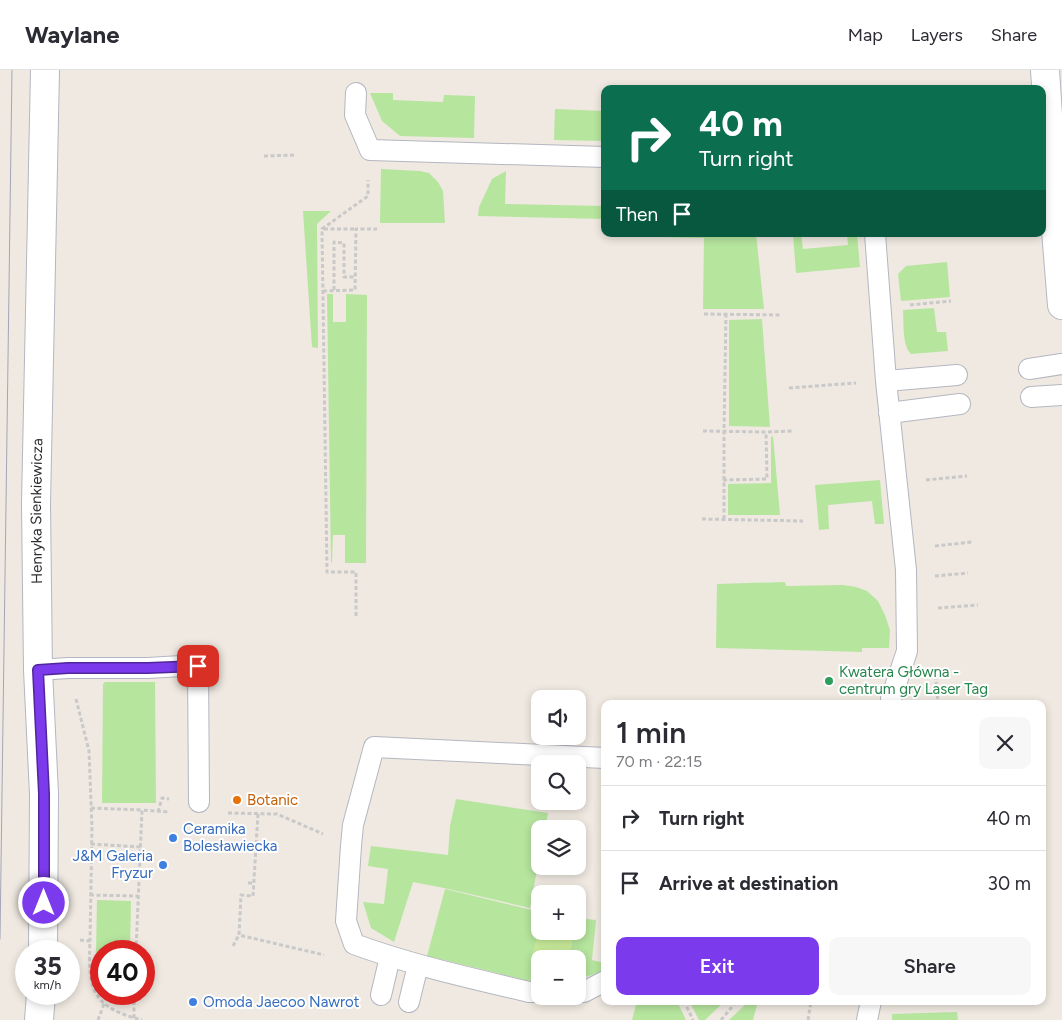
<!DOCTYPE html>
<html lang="en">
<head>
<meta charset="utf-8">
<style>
  body { margin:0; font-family:Figtree,sans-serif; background:#f7f7f7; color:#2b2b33; height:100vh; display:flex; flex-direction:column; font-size:19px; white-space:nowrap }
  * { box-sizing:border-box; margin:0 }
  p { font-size:16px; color:#7c7c81 }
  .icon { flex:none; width:28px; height:28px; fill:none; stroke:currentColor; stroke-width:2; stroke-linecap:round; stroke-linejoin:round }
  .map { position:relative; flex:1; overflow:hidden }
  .drawer { position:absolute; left:601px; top:630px; width:445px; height:305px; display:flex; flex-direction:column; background:#fff; border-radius:10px; box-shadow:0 2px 8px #0003 }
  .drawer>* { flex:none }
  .guide { position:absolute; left:601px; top:15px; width:445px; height:152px; border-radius:10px; box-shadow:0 2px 8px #0003; background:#0b6e4f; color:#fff; overflow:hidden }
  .fabs { position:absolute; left:531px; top:620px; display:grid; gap:10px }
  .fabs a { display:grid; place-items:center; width:55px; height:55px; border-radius:10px; background:#fff; box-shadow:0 2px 8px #0003; font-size:25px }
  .speed { position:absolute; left:15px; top:870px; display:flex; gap:10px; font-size:25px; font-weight:700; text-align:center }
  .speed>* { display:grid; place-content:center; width:65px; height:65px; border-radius:50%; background:#fff; box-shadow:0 2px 8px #0003; line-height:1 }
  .speed small { font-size:12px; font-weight:400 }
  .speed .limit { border:8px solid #d22; background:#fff; color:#111 }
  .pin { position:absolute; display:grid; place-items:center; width:42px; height:42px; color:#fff; margin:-21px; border-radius:10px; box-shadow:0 2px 8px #0006 }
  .me { position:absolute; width:55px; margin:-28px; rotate:0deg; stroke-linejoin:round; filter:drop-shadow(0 0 4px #0008) }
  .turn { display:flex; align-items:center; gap:18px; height:105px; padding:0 15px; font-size:22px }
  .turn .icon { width:65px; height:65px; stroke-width:2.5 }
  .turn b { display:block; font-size:35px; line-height:42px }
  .then { display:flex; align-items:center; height:48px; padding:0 15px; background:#0003; gap:10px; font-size:19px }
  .round { display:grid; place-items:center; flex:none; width:52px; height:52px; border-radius:10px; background:#f7f7f7 }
  .overview { display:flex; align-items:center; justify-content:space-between; height:85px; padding:0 15px }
  h1 { font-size:30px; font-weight:600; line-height:38px }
  .primary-button { display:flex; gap:10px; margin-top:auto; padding:10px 15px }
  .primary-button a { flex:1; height:58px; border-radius:10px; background:#7c3aed; color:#fff; font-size:20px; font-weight:600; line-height:58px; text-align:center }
  .primary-button a+a { background:#f7f7f7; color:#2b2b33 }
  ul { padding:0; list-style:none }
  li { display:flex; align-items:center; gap:15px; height:65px; padding:0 15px; border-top:1px solid #e1e1e2 }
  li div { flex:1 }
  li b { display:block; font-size:19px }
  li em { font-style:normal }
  header { display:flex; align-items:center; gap:30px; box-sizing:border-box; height:70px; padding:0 25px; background:#fff; border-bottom:1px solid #e1e1e2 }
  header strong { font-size:24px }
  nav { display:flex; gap:28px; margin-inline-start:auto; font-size:18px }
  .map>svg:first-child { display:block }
</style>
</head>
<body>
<header>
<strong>Waylane</strong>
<nav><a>Map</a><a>Layers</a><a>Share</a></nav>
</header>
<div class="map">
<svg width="1062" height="950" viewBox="0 0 1062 950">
  <rect width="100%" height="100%" fill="#efe9e1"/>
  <path fill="#b6e59e" d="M370,23H393V30L443,32L444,25L475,26L474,68L400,66L382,51Z
    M555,39L605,41V71L554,70Z
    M381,99L420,101L429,103L438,112L443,121L445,153H380Z
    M506,101L505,134L605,136V149L478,146L479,137L492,109Z
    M303,141H331L317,154L318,278L312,277Z
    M657,164H756L764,239H703L704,168L657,167Z
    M793,164H801L803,179L848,175L847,164H857L860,197L796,203Z
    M947,192L950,227L901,231L898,204L906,196Z
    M327,224H333V252H346V224L367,225L366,493H345V465H333L332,492L331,493Z
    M934,238L937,262H946L948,281L911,284C902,276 904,252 903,240Z
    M762,249L770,357L729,356V250Z
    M773,366L780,445H728V414L771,413V367Z
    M880,410L884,454H875L872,431L828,435L829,459L819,460L815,415Z
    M785,512L786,516L843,515L856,517L867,521L878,531L885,545L890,560L889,578H862V582L716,578L717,514Z
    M105,612H155L156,733H102L103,614Z
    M456,729L548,743L545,759H540V783L530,838L444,818L413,812L394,872L371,858L363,832L384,834L388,799L368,796L371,776L448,785L450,756Z
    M445,819L540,842V861H578V852L579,848L596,850L592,890L605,893V900L602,902L578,909V889H540V912L525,910L427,886Z
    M97,830L131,831L130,881H101V883H96Z
    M637,931H677L686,950H632Z
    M689,931H725L705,950H699Z
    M749,931H758L753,950H729Z
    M957,942L958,950H892V944Z"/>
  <path fill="#c9ec9a" d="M540,856V861H575L568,889H540V890L531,888Z"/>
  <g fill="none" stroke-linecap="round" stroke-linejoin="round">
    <defs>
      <path id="service" d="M356,23L355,45L370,80L605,87
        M875,164L886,311L906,500L907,581L891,629V634
        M1029,299L1062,294
        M886,311L957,305
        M1031,327L1062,325
        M889,343L960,334
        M38,600L68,598H148L198,595L199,732
        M540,922H529C471,908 411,895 354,874L346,851L351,776L353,755L374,677L605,688
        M578,922H584L605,911
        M381,925L390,887
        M409,932L418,895
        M867,950L871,931"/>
      <path id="minor" d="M1045,0L1054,136L1062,235"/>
      <g id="tertiary">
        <path id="s1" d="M43,881L44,724L38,600L36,434L45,0"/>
        <path d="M39,950L41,924"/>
      </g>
    </defs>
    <use href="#service" stroke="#b4b7c1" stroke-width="22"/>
    <use href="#minor" stroke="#b4b7c1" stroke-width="30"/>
    <use href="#tertiary" stroke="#b4b7c1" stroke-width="30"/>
    <path stroke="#c9c9c9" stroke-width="3" stroke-dasharray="4 2.5" stroke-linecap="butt" d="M264,86L296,85
      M324,159H356
      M334,220V172L344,173V207H354
      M323,221L355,220L356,159H377
      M910,235L951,231
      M704,244L782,245
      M789,318L856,313
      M703,361L766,362L794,361
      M723,410L767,409L766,362
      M926,410L967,406
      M702,449L803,451
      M724,449V361L726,244
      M935,476L972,472
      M935,506L968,503
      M938,538L978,535
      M356,546V502H327L322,159L368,126V110
      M935,599L938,634
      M76,629L89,681L92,757L90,871
      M91,738L142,740
      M158,742L162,728L169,729
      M228,743L277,744L323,764
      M258,744L253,826L241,825L239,865L324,885
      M91,774L141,777
      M248,813H254
      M90,825L138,826
      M80,870L90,871C88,919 91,937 142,950
      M233,876L239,865
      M136,881L142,740L169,742
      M684,931L693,950
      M134,948V924
      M98,950L104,934
      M721,950L737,931
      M808,950L811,931"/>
    <use href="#service" stroke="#fff" stroke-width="20"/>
    <use href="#minor" stroke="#fff" stroke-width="28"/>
    <use href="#tertiary" stroke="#fff" stroke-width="28"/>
    <path stroke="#a3a6b8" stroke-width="1" d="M0,869L12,0"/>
  </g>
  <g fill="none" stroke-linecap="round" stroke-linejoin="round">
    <defs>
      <path id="route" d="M44,833V724L38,600L68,598H148L198,596"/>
    </defs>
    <use href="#route" stroke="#51269a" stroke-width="12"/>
    <use href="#route" stroke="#7c3aed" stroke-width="9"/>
  </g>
  <circle fill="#2e9e5b" stroke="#fff" stroke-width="2" cx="829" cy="611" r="5"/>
  <circle fill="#e8710a" stroke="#fff" stroke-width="2" cx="237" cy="730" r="5"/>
  <g fill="#3f7fe0" stroke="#fff" stroke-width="2">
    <circle cx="173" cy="768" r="5"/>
    <circle cx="163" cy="795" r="5"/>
    <circle cx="193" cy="932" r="5"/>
  </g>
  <g text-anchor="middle" stroke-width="4" stroke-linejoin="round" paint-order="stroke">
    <g font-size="15" fill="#2e2e2e" stroke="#fff">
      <text dy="5" stroke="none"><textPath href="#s1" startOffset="440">Henryka Sienkiewicza</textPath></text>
    </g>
    <g font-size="15" fill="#27864d" stroke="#fff" text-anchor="start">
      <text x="839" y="607">Kwatera Główna -<tspan x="839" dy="17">centrum gry Laser Tag</tspan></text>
    </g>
    <g font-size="15" fill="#c56008" stroke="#fff" text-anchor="start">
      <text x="247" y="735">Botanic</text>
    </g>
    <g font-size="15" fill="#366cbe" stroke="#fff" text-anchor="start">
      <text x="183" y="764">Ceramika<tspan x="183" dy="17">Bolesławiecka</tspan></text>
      <text x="153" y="791" text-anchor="end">J&amp;M Galeria<tspan x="153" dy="17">Fryzur</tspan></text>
      <text x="203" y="937">Omoda Jaecoo Nawrot</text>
    </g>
  </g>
</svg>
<div class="fabs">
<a><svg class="icon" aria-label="sound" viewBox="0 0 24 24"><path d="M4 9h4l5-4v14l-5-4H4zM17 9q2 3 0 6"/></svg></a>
<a><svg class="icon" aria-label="search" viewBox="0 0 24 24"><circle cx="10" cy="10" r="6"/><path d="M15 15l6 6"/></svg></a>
<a><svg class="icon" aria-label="layers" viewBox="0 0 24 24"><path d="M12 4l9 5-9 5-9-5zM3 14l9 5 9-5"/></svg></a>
<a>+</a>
<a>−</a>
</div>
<div class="speed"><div>35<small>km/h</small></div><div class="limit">40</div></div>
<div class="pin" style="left:198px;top:596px;background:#d93025"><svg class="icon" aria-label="arrive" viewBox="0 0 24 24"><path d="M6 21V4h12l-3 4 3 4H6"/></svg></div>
<svg class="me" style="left:44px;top:833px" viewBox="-20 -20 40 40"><circle r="17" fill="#7c3aed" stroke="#fff" stroke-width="3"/><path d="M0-11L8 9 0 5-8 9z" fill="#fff"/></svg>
<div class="guide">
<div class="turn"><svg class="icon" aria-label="right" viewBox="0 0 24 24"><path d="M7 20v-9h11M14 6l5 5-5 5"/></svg><div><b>40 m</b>Turn right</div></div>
<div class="then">Then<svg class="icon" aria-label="arrive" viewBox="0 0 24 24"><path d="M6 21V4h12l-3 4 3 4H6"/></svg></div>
</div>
<section class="drawer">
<div class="overview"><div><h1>1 min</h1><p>70 m · 22:15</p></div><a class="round"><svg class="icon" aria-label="close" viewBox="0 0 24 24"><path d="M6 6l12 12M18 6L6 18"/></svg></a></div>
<ul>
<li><svg class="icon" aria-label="right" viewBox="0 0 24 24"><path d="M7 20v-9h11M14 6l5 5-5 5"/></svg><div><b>Turn right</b></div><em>40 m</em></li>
<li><svg class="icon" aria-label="arrive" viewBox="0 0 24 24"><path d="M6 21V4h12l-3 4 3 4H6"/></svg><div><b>Arrive at destination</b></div><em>30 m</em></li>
</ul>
<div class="primary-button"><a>Exit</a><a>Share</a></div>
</section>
</div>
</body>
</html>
